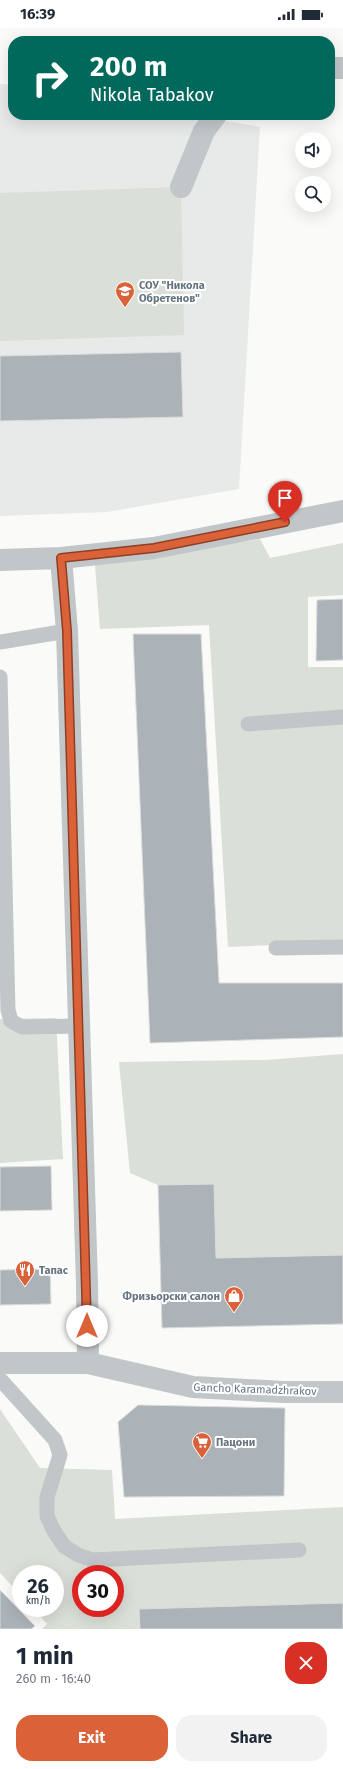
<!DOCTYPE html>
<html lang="en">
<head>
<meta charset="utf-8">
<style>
  body { margin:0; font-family:"Fira Sans",sans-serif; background:#f2f2f3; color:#1f2937; height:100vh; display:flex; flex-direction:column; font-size:15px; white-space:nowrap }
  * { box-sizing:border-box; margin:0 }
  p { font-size:13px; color:#747a83 }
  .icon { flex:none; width:22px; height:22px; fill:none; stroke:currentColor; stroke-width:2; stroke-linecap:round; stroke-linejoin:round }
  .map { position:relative; height:1601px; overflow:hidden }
  .drawer { display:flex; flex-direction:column; background:#fff; flex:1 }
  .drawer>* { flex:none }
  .guide { position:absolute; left:8px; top:8px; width:327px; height:84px; border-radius:16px; box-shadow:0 4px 16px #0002; background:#00695c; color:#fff; overflow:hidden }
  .controls { position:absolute; left:295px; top:104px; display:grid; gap:8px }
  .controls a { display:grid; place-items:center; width:36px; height:36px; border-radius:50%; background:#fff; box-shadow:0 4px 16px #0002; font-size:20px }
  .speed { position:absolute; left:12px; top:1537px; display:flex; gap:8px; font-size:20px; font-weight:700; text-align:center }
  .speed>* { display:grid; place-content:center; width:52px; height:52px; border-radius:50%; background:#fff; box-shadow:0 4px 16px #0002; line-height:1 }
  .speed small { font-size:10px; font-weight:400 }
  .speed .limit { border:6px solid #d22; background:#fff; color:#111 }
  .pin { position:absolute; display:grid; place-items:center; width:34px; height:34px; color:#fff; margin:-41px -17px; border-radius:50% 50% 50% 0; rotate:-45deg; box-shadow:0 0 4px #0007 }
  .pin .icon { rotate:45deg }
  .me { position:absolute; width:44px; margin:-22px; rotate:0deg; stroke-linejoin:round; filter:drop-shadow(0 0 3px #0008) }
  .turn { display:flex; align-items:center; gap:14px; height:84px; padding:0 16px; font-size:18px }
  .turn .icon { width:52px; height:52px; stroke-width:2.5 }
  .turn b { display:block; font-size:28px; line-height:34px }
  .round { display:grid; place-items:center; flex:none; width:42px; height:42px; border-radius:16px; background:#f2f2f3 }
  .summary { display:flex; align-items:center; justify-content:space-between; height:68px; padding:0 16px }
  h1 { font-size:24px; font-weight:700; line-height:30px }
  .button { display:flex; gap:8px; margin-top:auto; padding:8px 16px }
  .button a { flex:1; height:46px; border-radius:16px; background:#da6138; color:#fff; font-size:16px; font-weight:700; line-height:46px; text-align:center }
  .button a+a { background:#f2f2f3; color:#1f2937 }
  .status { display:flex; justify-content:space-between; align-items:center; height:28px; padding:0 20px; background:#fff; direction:ltr }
  .status svg { height:11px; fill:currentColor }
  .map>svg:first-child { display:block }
</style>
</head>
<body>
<div class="status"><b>16:39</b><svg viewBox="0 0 49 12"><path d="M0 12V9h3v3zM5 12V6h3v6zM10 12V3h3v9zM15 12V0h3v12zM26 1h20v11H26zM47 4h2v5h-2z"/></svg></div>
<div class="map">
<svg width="343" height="1601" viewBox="0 0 343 1601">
  <rect width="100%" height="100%" fill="#fafaf8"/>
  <path fill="#e8e9e9" d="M0,56L13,57V87H192L260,99L239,461L107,484L0,488Z"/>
  <path fill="#dadfd7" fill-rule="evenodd" d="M181,159L184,307L0,313V165Z
    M260,511L270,530L343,515V567L308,569V639H343V914L228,919L209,597L100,601L95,537Z
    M56,990L63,1131L0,1135V991Z
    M343,1026V1227L216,1230L214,1156L158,1157L130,1145L119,1034L265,1032Z
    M0,1381L40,1440L112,1442L115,1491L343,1479V1575L139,1582L140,1601H42L47,1596L33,1580H55V1546H21V1567L0,1545ZM81,1546H115V1580H81Z"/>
  <path fill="#abb3b8" stroke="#dcdcda" d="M181,324L183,389L0,393V328Z
    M343,571V632L316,633L317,572Z
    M133,606H201L219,955H343V1009L150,1015Z
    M51,1138L52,1182L0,1183V1139Z
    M214,1156L216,1230L343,1227V1296L162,1300L158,1157Z
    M50,1241L51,1276L0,1277V1242Z
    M138,1377L285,1380L284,1468L124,1469L118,1394Z
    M0,1562L35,1598L31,1601H0Z
    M343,1575V1601H140L139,1581Z"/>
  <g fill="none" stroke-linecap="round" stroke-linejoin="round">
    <path stroke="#c1c6c9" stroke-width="15" d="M0,614L67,603
      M0,649L8,982L11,993L22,999L79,998
      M248,696L343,689
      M276,920L343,919
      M0,1351L55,1412L60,1427L47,1469V1488L54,1503L64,1518L78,1527L93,1532L299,1522"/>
    <path stroke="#c1c6c9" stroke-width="22" d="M330,40H343
      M181,159L204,103L216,87
      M61,530L67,603L87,1256L88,1335L193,1359L283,1364H343
      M0,532L61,530L154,520L343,483
      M0,1335H88"/>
  </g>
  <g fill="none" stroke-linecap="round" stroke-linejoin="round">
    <defs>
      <path id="route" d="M87,1298L67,603L61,530L154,520L285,494"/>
    </defs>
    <use href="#route" stroke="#8e3f24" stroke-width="10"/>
    <use href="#route" stroke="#da6138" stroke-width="7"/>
  </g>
  <defs>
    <symbol id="school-pin" viewBox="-11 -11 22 30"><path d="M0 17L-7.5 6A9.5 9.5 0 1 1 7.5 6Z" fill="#da6138" stroke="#fff"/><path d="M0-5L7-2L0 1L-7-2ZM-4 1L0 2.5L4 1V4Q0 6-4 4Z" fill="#fff"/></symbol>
    <symbol id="restaurant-pin" viewBox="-11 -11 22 30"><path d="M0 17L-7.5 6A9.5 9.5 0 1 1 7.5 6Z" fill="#da6138" stroke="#fff"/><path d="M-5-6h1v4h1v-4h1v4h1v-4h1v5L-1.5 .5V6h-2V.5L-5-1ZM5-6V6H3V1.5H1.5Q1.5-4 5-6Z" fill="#fff"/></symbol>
    <symbol id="shop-pin" viewBox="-11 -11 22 30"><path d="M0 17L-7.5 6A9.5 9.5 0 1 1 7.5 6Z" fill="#da6138" stroke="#fff"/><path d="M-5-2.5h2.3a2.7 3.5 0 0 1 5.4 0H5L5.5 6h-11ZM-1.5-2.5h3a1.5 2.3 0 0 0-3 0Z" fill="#fff"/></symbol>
    <symbol id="supermarket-pin" viewBox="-11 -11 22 30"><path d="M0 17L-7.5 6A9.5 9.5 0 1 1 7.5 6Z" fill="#da6138" stroke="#fff"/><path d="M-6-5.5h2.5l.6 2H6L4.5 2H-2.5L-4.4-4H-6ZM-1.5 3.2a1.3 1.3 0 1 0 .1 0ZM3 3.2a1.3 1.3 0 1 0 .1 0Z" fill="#fff"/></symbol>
  </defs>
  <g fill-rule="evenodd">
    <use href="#school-pin" x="114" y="252" width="22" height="30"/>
    <use href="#restaurant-pin" x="14" y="1231" width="22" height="30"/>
    <use href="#shop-pin" x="223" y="1257" width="22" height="30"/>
    <use href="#supermarket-pin" x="191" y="1403" width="22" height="30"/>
  </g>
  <g text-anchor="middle" stroke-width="4" stroke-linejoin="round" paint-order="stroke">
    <g font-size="11" font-weight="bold" fill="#667581" stroke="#fff" text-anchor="start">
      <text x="139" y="261">СОУ "Никола<tspan x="139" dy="13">Обретенов"</tspan></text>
      <text x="39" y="1246">Тапас</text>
      <text x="220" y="1272" text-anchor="end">Фризьорски салон</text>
      <text x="216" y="1418">Пацони</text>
    </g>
    <g font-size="11" fill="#667581" stroke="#fff">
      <text transform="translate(255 1361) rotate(2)" y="4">Gancho Karamadzhrakov</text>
    </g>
  </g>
</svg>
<div class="controls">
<a><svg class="icon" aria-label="sound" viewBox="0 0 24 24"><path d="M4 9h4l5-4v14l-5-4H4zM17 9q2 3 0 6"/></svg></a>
<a><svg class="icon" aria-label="search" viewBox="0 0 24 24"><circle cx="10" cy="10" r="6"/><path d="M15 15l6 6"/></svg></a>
</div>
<div class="speed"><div>26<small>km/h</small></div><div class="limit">30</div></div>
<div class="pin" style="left:285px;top:494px;background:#d93025"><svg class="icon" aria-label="arrive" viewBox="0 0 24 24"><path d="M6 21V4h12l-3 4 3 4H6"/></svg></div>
<svg class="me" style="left:87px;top:1298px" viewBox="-20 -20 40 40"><circle r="19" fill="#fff"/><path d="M0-13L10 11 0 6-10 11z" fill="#da6138"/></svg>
<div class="guide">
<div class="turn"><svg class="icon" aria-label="right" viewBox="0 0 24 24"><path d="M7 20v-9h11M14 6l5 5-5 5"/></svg><div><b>200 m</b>Nikola Tabakov</div></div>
</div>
</div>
<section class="drawer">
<div class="summary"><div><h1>1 min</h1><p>260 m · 16:40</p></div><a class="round" style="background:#d93025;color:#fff"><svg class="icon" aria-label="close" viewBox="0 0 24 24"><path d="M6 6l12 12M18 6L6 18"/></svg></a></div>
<div class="button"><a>Exit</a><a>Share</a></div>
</section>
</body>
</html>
